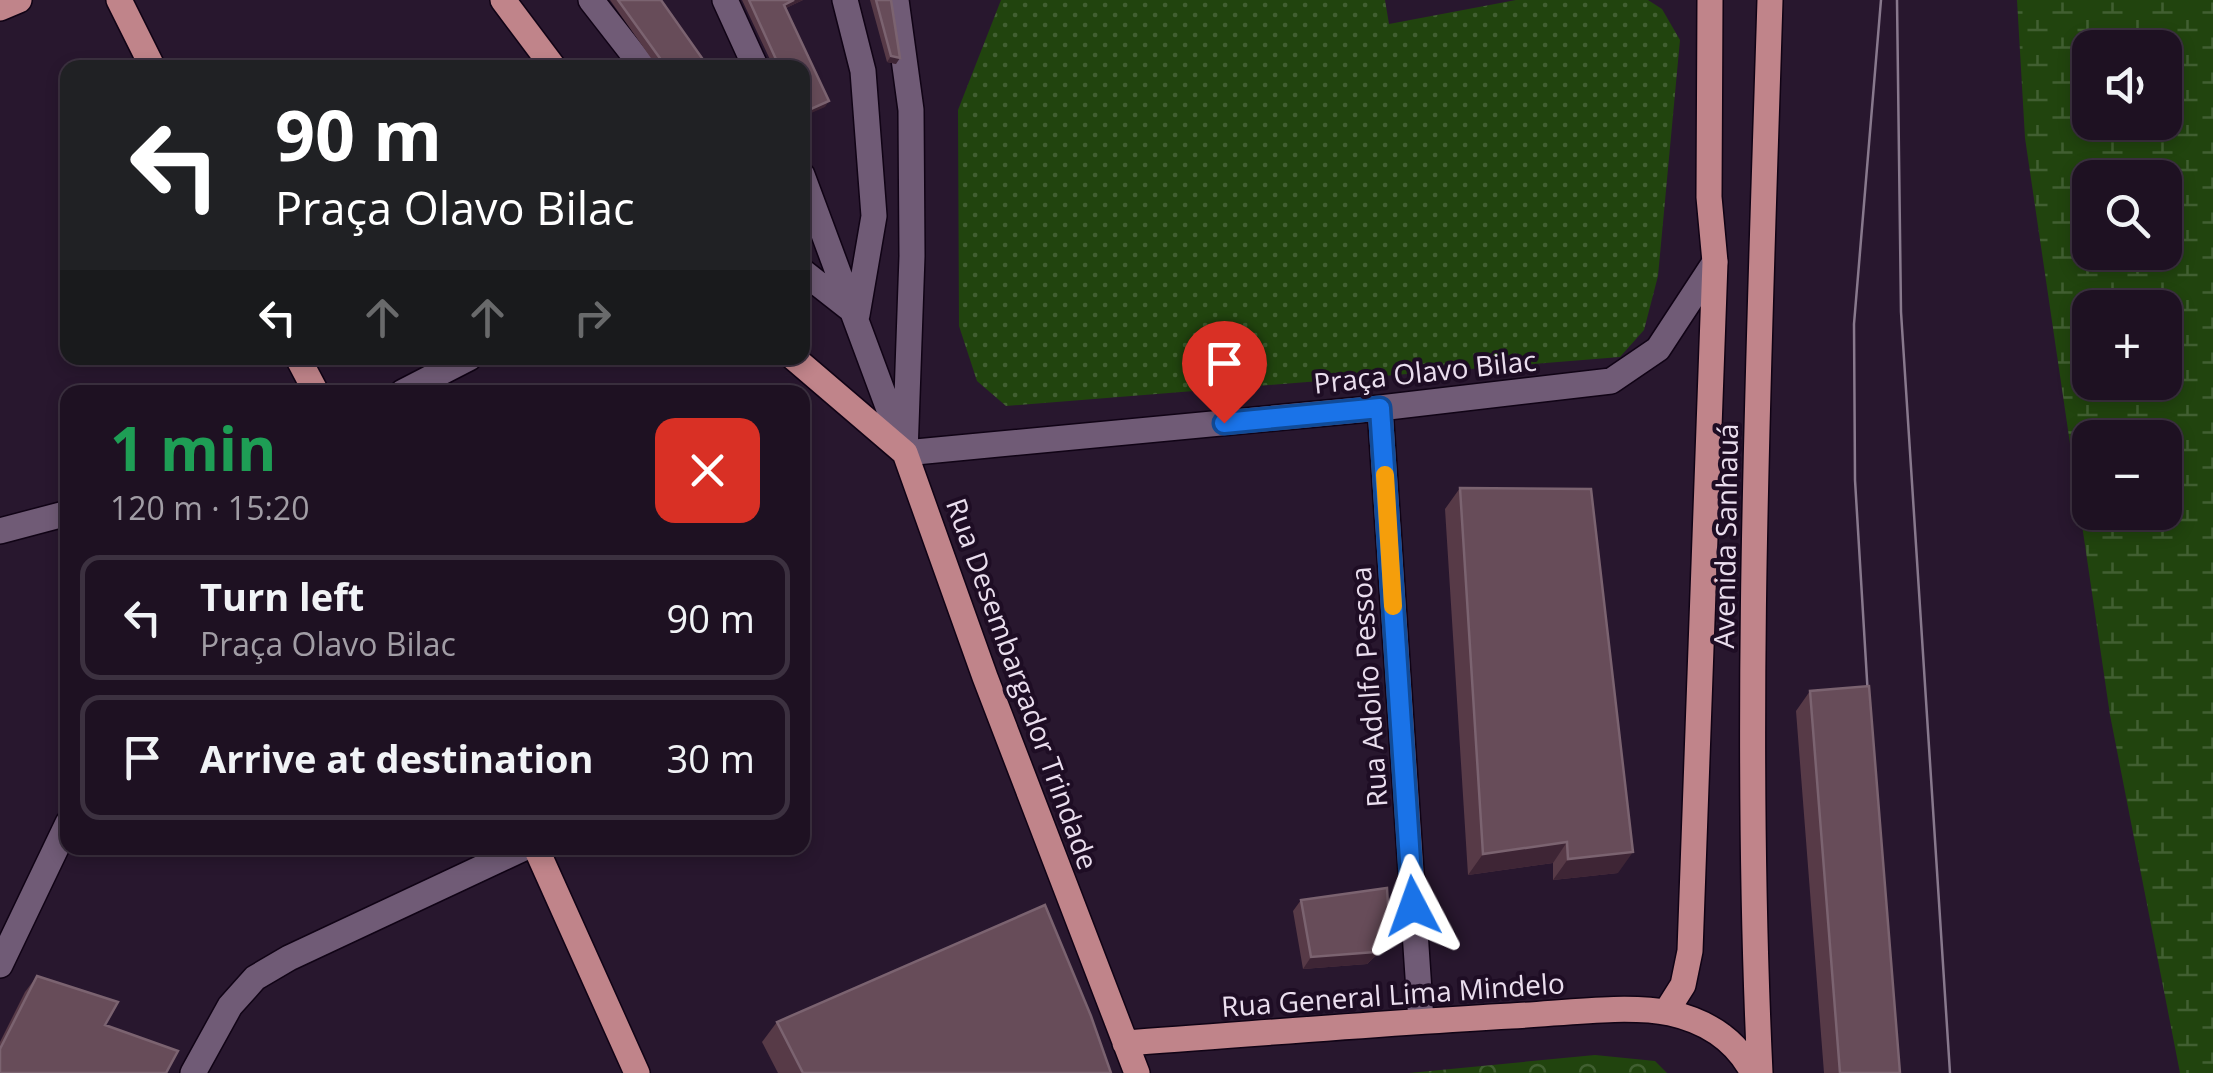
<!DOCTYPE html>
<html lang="en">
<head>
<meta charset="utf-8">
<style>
  body { margin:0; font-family:"Open Sans",sans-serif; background:#261a2a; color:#f1f3f6; height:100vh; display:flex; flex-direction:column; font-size:38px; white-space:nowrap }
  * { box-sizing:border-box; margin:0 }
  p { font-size:32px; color:#a19da5 }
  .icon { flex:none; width:55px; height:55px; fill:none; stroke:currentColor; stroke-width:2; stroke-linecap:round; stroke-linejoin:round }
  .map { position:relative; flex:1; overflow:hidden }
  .sheet { position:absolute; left:60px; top:385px; width:750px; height:470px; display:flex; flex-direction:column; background:#1e1122; border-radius:20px; box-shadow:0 5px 15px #0003,0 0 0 2px #3c3140 }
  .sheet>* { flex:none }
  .top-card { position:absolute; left:60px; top:60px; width:750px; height:305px; border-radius:20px; box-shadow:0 5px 15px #0003,0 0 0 2px #3c3140; background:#202124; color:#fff; overflow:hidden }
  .tools { position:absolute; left:2072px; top:30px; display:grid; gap:20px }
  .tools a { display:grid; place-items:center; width:110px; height:110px; border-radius:20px; background:#1e1122; box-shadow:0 5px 15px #0003,0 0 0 2px #3c3140; font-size:50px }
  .pin { position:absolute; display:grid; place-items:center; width:85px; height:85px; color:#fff; margin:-102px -42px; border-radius:50% 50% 50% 0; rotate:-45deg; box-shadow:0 0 10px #0007 }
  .pin .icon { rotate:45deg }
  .me { position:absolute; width:110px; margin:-55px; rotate:356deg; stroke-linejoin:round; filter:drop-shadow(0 0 8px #0008) }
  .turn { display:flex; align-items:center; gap:35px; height:210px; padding:0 50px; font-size:45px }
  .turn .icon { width:130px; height:130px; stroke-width:2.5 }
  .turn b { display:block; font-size:70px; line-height:85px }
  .lanes { display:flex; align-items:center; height:95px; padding:0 50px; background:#0003; justify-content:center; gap:50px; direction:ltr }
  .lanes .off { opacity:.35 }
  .round { display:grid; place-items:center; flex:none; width:105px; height:105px; border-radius:20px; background:#261a2a }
  .summary { display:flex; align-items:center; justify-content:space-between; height:170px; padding:0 50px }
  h1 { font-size:60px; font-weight:700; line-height:75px; color:#1e9e55 }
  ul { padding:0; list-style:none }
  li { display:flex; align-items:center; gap:30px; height:125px; margin:0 20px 15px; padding:0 30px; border:5px solid #3c3140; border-radius:20px }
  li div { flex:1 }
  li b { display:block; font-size:38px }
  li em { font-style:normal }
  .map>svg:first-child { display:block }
</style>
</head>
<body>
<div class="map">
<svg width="2213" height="1073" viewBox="0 0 2213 1073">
  <defs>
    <pattern id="grass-dots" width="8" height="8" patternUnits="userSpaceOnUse" patternTransform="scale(2.5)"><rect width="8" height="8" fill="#21440e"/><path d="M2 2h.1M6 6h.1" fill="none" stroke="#415f31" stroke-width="1.8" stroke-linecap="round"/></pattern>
    <pattern id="wetland-marsh" width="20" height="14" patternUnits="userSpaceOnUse" patternTransform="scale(2.5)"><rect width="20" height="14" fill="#21440e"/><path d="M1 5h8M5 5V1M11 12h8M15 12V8" fill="none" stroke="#415f31"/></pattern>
    <pattern id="park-crowns" width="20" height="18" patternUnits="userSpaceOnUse" patternTransform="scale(2.5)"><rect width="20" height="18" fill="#21440e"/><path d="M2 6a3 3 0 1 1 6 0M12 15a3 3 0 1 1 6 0" fill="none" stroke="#415f31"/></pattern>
  </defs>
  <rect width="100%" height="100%" fill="#28172e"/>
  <path fill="url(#grass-dots)" d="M1001,0H1385L1389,24L1516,0H1648L1662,9L1680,40L1658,276L1644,330L1620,357L1006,406L977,381L959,326L958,110Z"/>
  <path fill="url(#wetland-marsh)" fill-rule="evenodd" d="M2017,0H2213V1073H2180L2110,715L2025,138ZM2090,48H2165V122H2090ZM2090,178H2165V252H2090ZM2090,308H2165V382H2090ZM2090,438H2165V512H2090Z"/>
  <path fill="url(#park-crowns)" d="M1595,1055L1655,1061L1667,1073H1409Z"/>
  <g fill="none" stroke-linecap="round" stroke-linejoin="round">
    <defs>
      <path id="minor" d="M591,0L644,68
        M725,0L756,68
        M845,0L863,71L874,216L857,315
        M896,0L911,110L912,256L905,453
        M802,175L900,439
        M802,271L853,311
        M403,392L469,358
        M1380,408L1421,1021
        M905,453L1380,408L1611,381L1658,349L1715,262
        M0,531L68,513
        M0,965L68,823
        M193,1073L230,1006L255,978L289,958L524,848"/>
      <path id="major" d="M119,0L153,68
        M503,0L554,68
        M0,8L19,0
        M298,358L316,392
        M794,358L905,453L985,677L1137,1073
        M536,848L637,1073
        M1666,1012L1683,985L1690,951L1715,262L1709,197L1710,0
        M1125,1043C1253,1034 1382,1023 1511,1016C1558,1014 1625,1004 1670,1013C1706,1021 1736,1040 1753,1073
        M1760,1073C1743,716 1759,357 1770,0"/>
    </defs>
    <use href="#minor" stroke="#100315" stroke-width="28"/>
    <use href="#major" stroke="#100315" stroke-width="28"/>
    <use href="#minor" stroke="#705b76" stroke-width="25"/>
    <use href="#major" stroke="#c0848a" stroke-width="25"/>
    <path stroke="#88798d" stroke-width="2.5" d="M1897,0L1901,312L1950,1073
      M1869,713L1855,480L1854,324L1881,0"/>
  </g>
  <path fill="#573a47" d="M610,0H661L709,68H658Z
    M742,0H803L786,8L825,107L802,68H774Z
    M870,0H891L896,64L887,62Z
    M1460,488L1618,873L1553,880V863L1468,875L1445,509Z
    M1810,691L1900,1073H1824L1796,711Z
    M1301,900L1390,939L1382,950L1367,964L1303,969L1293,911Z
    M37,976L0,1073V1042L25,992Z
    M777,1022L1111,1073H778L762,1042Z"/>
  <path fill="#3e2535" d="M794,0H803L780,11L784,5Z
    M891,56L900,58L896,64L887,62Z
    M829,101L825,107L802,117V113Z
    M1567,842L1553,863L1468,875L1483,854Z
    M1633,852L1618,873L1553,880L1568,859Z
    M1390,939L1382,950L1367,964L1303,969L1311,957Z"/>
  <path fill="#674c59" stroke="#7b6370" stroke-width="2.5" d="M618,0H661L709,68H667Z
    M749,0H794L784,5L829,101L802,113V68H780Z
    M876,0H891L900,58L891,56Z
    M1460,488L1591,489L1633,852L1568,859L1567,842L1483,854Z
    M1869,686L1900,1073H1840L1810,691Z
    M1387,888L1390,939L1375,952L1311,957L1301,900Z
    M1045,905L1091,1016L1111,1073H803L777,1022Z
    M37,976L118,1002L105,1025L178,1051L166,1073H0V1049Z"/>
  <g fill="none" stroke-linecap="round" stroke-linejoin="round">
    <defs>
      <path id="route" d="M1224,423L1380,408L1413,906"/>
    </defs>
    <use href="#route" stroke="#114b97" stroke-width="25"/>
    <use href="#route" stroke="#1a73e8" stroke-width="18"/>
    <path stroke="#f59e0b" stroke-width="18" d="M1385,475L1393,606"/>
  </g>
  <g text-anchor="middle" stroke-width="8" stroke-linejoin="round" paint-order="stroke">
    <g font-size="28" fill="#eadeee" stroke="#1e0d24">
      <text transform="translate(1425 372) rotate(-6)" y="10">Praça Olavo Bilac</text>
      <text transform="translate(1726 536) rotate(-89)" y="10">Avenida Sanhauá</text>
      <text transform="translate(1022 684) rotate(70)" y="10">Rua Desembargador Trindade</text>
      <text transform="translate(1369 687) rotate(-94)" y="10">Rua Adolfo Pessoa</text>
      <text transform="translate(1393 995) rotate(-4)" y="10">Rua General Lima Mindelo</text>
    </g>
  </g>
</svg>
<div class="tools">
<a><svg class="icon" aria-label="sound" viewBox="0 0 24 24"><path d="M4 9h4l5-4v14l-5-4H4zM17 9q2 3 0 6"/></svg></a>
<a><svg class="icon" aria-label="search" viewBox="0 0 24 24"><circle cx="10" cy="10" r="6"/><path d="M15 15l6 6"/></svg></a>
<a>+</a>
<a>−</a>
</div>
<div class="pin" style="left:1224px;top:423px;background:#d93025"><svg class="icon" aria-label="arrive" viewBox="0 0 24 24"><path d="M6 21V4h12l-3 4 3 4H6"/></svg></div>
<svg class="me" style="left:1413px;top:906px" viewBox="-20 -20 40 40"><path d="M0-17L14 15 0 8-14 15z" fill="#1a73e8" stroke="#fff" stroke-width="4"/></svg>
<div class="top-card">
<div class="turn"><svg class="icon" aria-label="left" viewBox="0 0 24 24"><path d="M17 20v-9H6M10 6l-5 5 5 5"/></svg><div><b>90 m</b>Praça Olavo Bilac</div></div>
<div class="lanes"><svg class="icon" aria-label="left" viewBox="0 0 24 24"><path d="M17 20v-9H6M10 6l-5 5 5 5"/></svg><svg class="icon off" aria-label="ahead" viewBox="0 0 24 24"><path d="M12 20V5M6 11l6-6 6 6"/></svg><svg class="icon off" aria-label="ahead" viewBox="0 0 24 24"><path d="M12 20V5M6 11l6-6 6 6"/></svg><svg class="icon off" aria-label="right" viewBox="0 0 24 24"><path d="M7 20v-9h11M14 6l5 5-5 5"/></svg></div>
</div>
<section class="sheet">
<div class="summary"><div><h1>1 min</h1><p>120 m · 15:20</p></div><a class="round" style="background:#d93025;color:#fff"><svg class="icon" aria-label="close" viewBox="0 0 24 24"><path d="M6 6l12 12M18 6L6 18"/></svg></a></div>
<ul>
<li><svg class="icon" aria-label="left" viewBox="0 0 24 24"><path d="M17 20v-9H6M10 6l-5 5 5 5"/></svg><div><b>Turn left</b><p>Praça Olavo Bilac</p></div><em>90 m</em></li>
<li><svg class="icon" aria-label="arrive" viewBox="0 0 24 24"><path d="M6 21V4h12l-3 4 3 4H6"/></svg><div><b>Arrive at destination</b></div><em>30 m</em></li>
</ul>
</section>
</div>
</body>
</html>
